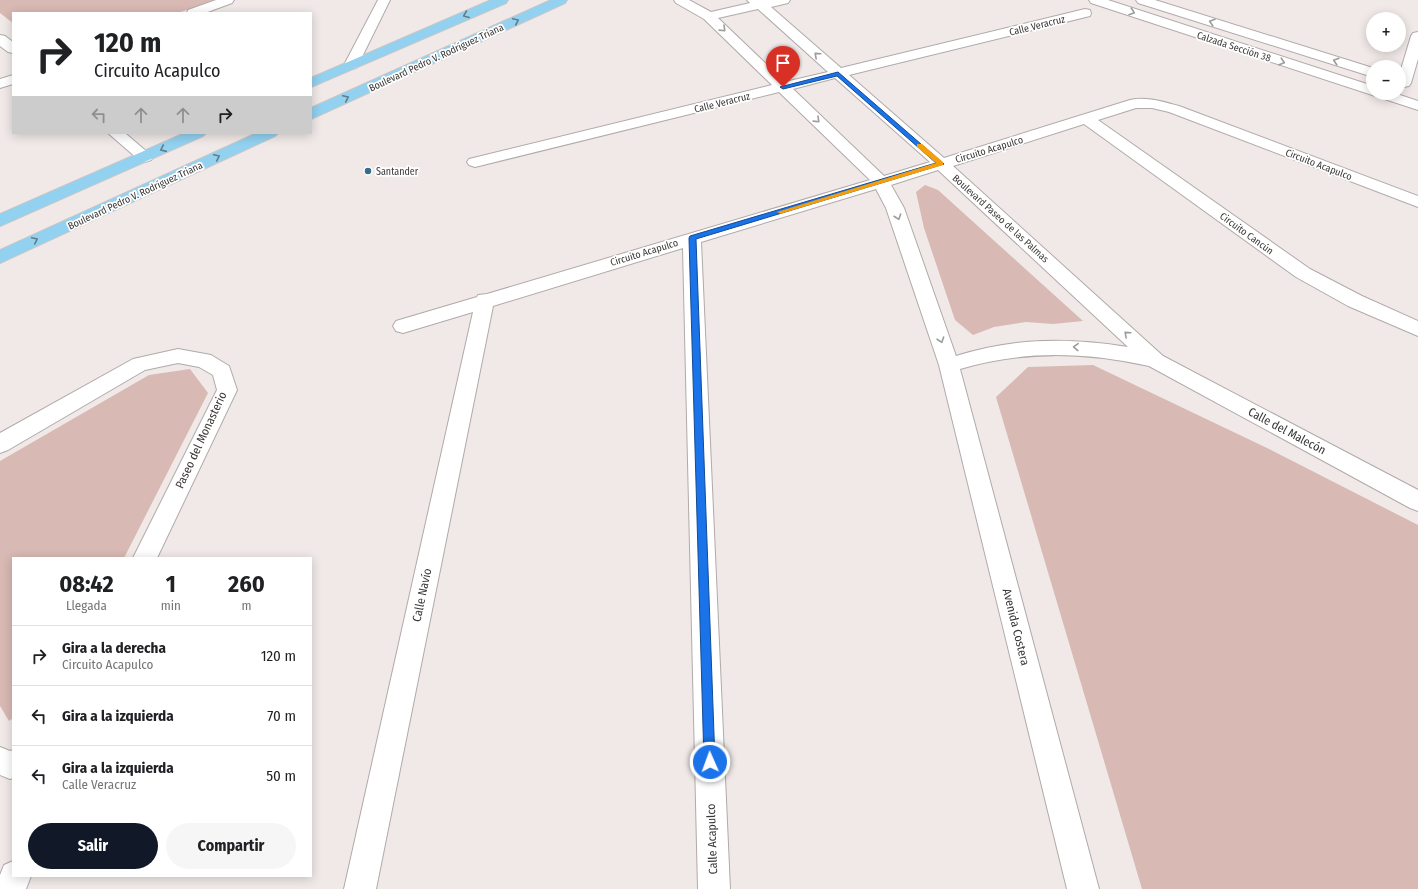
<!DOCTYPE html>
<html lang="es">
<head>
<meta charset="utf-8">
<style>
  body { margin:0; font-family:"Fira Sans Condensed",sans-serif; background:#f6f6f6; color:#202124; height:100vh; display:flex; flex-direction:column; font-size:15px; white-space:nowrap }
  * { box-sizing:border-box; margin:0 }
  p { font-size:13px; color:#757577 }
  .icon { flex:none; width:22px; height:22px; fill:none; stroke:currentColor; stroke-width:2; stroke-linecap:round; stroke-linejoin:round }
  .map { position:relative; flex:1; overflow:hidden }
  .panel { position:absolute; left:12px; top:557px; width:300px; height:320px; display:flex; flex-direction:column; background:#fff; border-radius:0px; box-shadow:0 2px 10px #0003 }
  .panel>* { flex:none }
  .hud { position:absolute; left:12px; top:12px; width:300px; height:122px; border-radius:0px; box-shadow:0 2px 10px #0003; background:#fff; color:#202124; overflow:hidden }
  .buttons { position:absolute; left:1366px; top:12px; display:grid; gap:8px }
  .buttons a { display:grid; place-items:center; width:40px; height:40px; border-radius:50%; background:#fff; box-shadow:0 2px 10px #0003; font-size:20px }
  .pin { position:absolute; display:grid; place-items:center; width:34px; height:34px; color:#fff; margin:-41px -17px; border-radius:50% 50% 50% 0; rotate:-45deg; box-shadow:0 0 4px #0007 }
  .pin .icon { rotate:45deg }
  .me { position:absolute; width:44px; margin:-22px; rotate:358deg; stroke-linejoin:round; filter:drop-shadow(0 0 3px #0008) }
  .turn { display:flex; align-items:center; gap:14px; height:84px; padding:0 16px; font-size:18px }
  .turn .icon { width:52px; height:52px; stroke-width:2.5 }
  .turn b { display:block; font-size:28px; line-height:34px }
  .lanes { display:flex; align-items:center; height:38px; padding:0 16px; background:#0003; justify-content:center; gap:20px; direction:ltr }
  .lanes .off { opacity:.35 }
  .eta { display:flex; justify-content:space-evenly; align-items:center; height:68px; text-align:center }
  .eta b { font-size:24px; font-weight:700; line-height:28px }
  .button { display:flex; gap:8px; margin-top:auto; padding:8px 16px }
  .button a { flex:1; height:46px; border-radius:24px; background:#111827; color:#fff; font-size:16px; font-weight:700; line-height:46px; text-align:center }
  .button a+a { background:#f6f6f6; color:#202124 }
  ul { padding:0; list-style:none }
  li { display:flex; align-items:center; gap:12px; height:60px; padding:0 16px; border-top:1px solid #e0e0e0 }
  li div { flex:1 }
  li b { display:block; font-size:15px }
  li em { font-style:normal }
  .map>svg:first-child { display:block }
</style>
</head>
<body>
<div class="map">
<svg width="1418" height="889" viewBox="0 0 1418 889">
  <rect width="100%" height="100%" fill="#f0e9e8"/>
  <path fill="#d8b9b3" d="M0,0H214L178,13H13V23L0,13Z
    M925,185L938,190L1083,321L1053,324L1026,322L994,327L973,335L955,320L924,228L916,192Z
    M1093,365L1267,448L1418,525V889H1142L996,397L1028,367Z
    M190,369L208,393L124,558H13V718L9,721L0,706V461L149,375Z"/>
  <g fill="none" stroke-linecap="round" stroke-linejoin="round">
    <defs>
      <path id="minor" d="M216,0H234L232,3L205,13H187L188,10Z
        M378,0H390L358,65L356,68L351,69L346,68L344,65Z
        M674,0H689L711,12L750,3L747,0H790L788,3L771,7L841,68L1085,9L1090,10L1091,13L1090,16L849,75L944,158L1130,100C1146,96 1164,102 1179,106L1418,196V207L1169,112L1152,108H1136L1098,120L1310,269L1362,296L1418,321V336L1348,306L1296,277L1084,124L953,166L1163,356L1418,490V511L1410,508L1149,366C1083,352 1025,350 960,369L1099,889H1067L939,365L886,208L876,189L701,242L730,889H698L683,248L493,306L376,889H344L473,312L403,333L396,331L393,326L396,321L477,297L478,295L487,294L870,180L779,92L475,167L469,165L467,162L469,159L772,85L704,19L676,3ZM758,9L828,72L785,82L718,18ZM835,78L930,162L884,176L793,89ZM938,170L1128,347C1067,337 1015,338 956,356L904,208L891,185Z
        M1089,0H1108L1373,86V93H1394L1418,101V110L1091,3Z
        M1136,0H1155L1373,68V77L1138,3Z
        M1418,32V59L1411,83L1409,86L1404,87L1399,86V76L1411,36L1413,33Z
        M0,35L5,36L13,42V53L8,52L0,46Z
        M13,75V84L0,88V79Z
        M108,133H125L153,157L151,160L145,162L139,160Z
        M178,349L211,355L229,366L237,390L157,558H133L217,390L213,375L199,367L178,363L145,370L8,450L0,453V433L133,359Z
        M0,747L10,751L13,750V778L10,779L0,775Z
        M13,861V876H31L26,889H0V875L4,865Z"/>
      <path id="major" d="M491,0H508L506,3L311,87V78Z
        M551,0H567L565,3L311,119V108Z
        M185,133H206L203,136L0,226V214Z
        M257,133H278L275,136L0,263V250Z"/>
    </defs>
    <use href="#minor" stroke="#b0aaa9" stroke-width="2"/>
    <use href="#major" stroke="#c8c7c7" stroke-width="2"/>
    <use href="#minor" fill="#fff" fill-rule="evenodd"/>
    <use href="#major" fill="#92d1f0" fill-rule="evenodd"/>
  </g>
  <defs><path id="oneway-chevron" d="M-2-3.5L2.5 0L-2 3.5" fill="none" stroke-width="1.6" stroke-linecap="round" stroke-linejoin="round"/></defs>
  <g stroke="#9c9c9b">
    <use href="#oneway-chevron" transform="translate(1132 12) rotate(19)"/>
    <use href="#oneway-chevron" transform="translate(1212 22) rotate(-163)"/>
    <use href="#oneway-chevron" transform="translate(723 29) rotate(44)"/>
    <use href="#oneway-chevron" transform="translate(817 55) rotate(-138)"/>
    <use href="#oneway-chevron" transform="translate(1336 61) rotate(-163)"/>
    <use href="#oneway-chevron" transform="translate(1282 62) rotate(18)"/>
    <use href="#oneway-chevron" transform="translate(817 120) rotate(44)"/>
    <use href="#oneway-chevron" transform="translate(898 217) rotate(71)"/>
    <use href="#oneway-chevron" transform="translate(1127 334) rotate(-138)"/>
    <use href="#oneway-chevron" transform="translate(941 340) rotate(71)"/>
    <use href="#oneway-chevron" transform="translate(1076 347) rotate(-178)"/>
  </g>
  <g stroke="#627d8a">
    <use href="#oneway-chevron" transform="translate(466 15) rotate(157)"/>
    <use href="#oneway-chevron" transform="translate(516 21) rotate(-25)"/>
    <use href="#oneway-chevron" transform="translate(346 98) rotate(-25)"/>
    <use href="#oneway-chevron" transform="translate(163 149) rotate(156)"/>
    <use href="#oneway-chevron" transform="translate(217 157) rotate(-25)"/>
    <use href="#oneway-chevron" transform="translate(35 240) rotate(-25)"/>
  </g>
  <path fill="#1a73e8" stroke="#114b97" d="M838,72L944,164L696,239L715,762L714,766L710,768L705,766L704,762L689,238L690,236L936,163L837,76L783,89L780,87Z"/>
  <path fill="#f59e0b" d="M917,144H922L943,162V165L783,213L781,214L777,212L936,163L917,147Z"/>
  <circle fill="#366c87" stroke="#fff" stroke-width="1.5" cx="368" cy="171" r="4"/>
  <g text-anchor="middle" stroke-width="3.5" stroke-linejoin="round" paint-order="stroke">
    <g font-size="10" fill="#3a3837" stroke="#fff">
      <text transform="translate(1037 25) rotate(-14)" y="4">Calle Veracruz</text>
      <text transform="translate(1234 46) rotate(18)" y="4">Calzada Sección 38</text>
      <text transform="translate(436 57) rotate(-25)" y="4">Boulevard Pedro V. Rodríguez Triana</text>
      <text transform="translate(722 102) rotate(-14)" y="4">Calle Veracruz</text>
      <text transform="translate(989 149) rotate(-17)" y="4">Circuito Acapulco</text>
      <text transform="translate(1319 164) rotate(21)" y="4">Circuito Acapulco</text>
      <text transform="translate(135 195) rotate(-25)" y="4">Boulevard Pedro V. Rodríguez Triana</text>
      <text transform="translate(1001 218) rotate(42)" y="4">Boulevard Paseo de las Palmas</text>
      <text transform="translate(1247 233) rotate(36)" y="4">Circuito Cancún</text>
      <text transform="translate(644 252) rotate(-17)" y="4">Circuito Acapulco</text>
    </g>
    <g font-size="10" fill="#3a3837" stroke="#fff" text-anchor="start">
      <text x="376" y="175">Santander</text>
    </g>
    <g font-size="12" fill="#3a3837" stroke="#fff">
      <text transform="translate(1287 431) rotate(28)" y="4">Calle del Malecón</text>
      <text transform="translate(201 440) rotate(-65)" y="4">Paseo del Monasterio</text>
      <text transform="translate(422 595) rotate(-78)" y="4">Calle Navío</text>
      <text transform="translate(1016 627) rotate(76)" y="4">Avenida Costera</text>
      <text transform="translate(712 839) rotate(-92)" y="4">Calle Acapulco</text>
    </g>
  </g>
</svg>
<div class="buttons">
<a>+</a>
<a>−</a>
</div>
<div class="pin" style="left:783px;top:87px;background:#d93025"><svg class="icon" aria-label="arrive" viewBox="0 0 24 24"><path d="M6 21V4h12l-3 4 3 4H6"/></svg></div>
<svg class="me" style="left:710px;top:762px" viewBox="-20 -20 40 40"><circle r="17" fill="#1a73e8" stroke="#fff" stroke-width="3"/><path d="M0-11L8 9 0 5-8 9z" fill="#fff"/></svg>
<div class="hud">
<div class="turn"><svg class="icon" aria-label="right" viewBox="0 0 24 24"><path d="M7 20v-9h11M14 6l5 5-5 5"/></svg><div><b>120 m</b>Circuito Acapulco</div></div>
<div class="lanes"><svg class="icon off" aria-label="left" viewBox="0 0 24 24"><path d="M17 20v-9H6M10 6l-5 5 5 5"/></svg><svg class="icon off" aria-label="ahead" viewBox="0 0 24 24"><path d="M12 20V5M6 11l6-6 6 6"/></svg><svg class="icon off" aria-label="ahead" viewBox="0 0 24 24"><path d="M12 20V5M6 11l6-6 6 6"/></svg><svg class="icon" aria-label="right" viewBox="0 0 24 24"><path d="M7 20v-9h11M14 6l5 5-5 5"/></svg></div>
</div>
<section class="panel">
<div class="eta">
<div><b>08:42</b><p>Llegada</p></div>
<div><b>1</b><p>min</p></div>
<div><b>260</b><p>m</p></div>
</div>
<ul>
<li><svg class="icon" aria-label="right" viewBox="0 0 24 24"><path d="M7 20v-9h11M14 6l5 5-5 5"/></svg><div><b>Gira a la derecha</b><p>Circuito Acapulco</p></div><em>120 m</em></li>
<li><svg class="icon" aria-label="left" viewBox="0 0 24 24"><path d="M17 20v-9H6M10 6l-5 5 5 5"/></svg><div><b>Gira a la izquierda</b></div><em>70 m</em></li>
<li><svg class="icon" aria-label="left" viewBox="0 0 24 24"><path d="M17 20v-9H6M10 6l-5 5 5 5"/></svg><div><b>Gira a la izquierda</b><p>Calle Veracruz</p></div><em>50 m</em></li>
</ul>
<div class="button"><a>Salir</a><a>Compartir</a></div>
</section>
</div>
</body>
</html>
